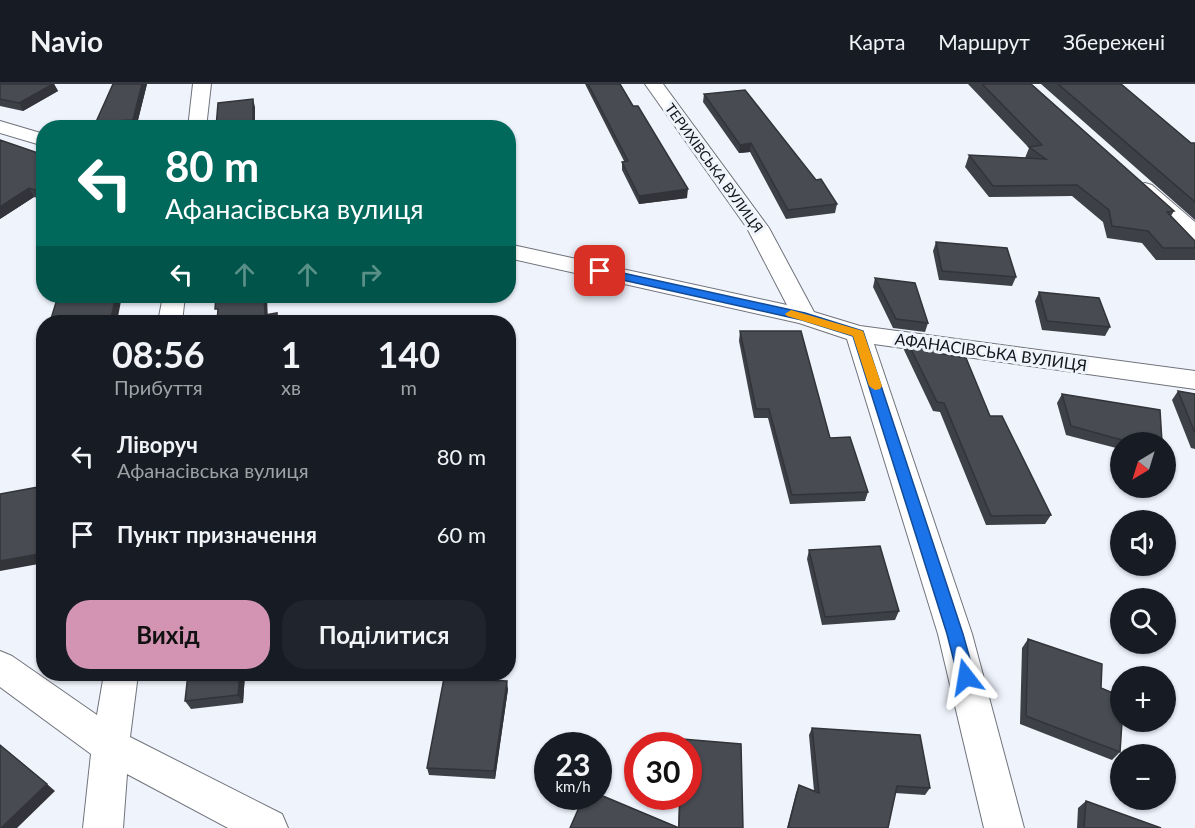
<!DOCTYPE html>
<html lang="uk">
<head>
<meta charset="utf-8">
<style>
  body { margin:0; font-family:Lato,sans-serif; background:#20242c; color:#f1f3f6; height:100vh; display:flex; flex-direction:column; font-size:22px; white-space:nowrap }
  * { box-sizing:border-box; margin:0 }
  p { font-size:20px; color:#9ea1a6 }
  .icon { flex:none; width:33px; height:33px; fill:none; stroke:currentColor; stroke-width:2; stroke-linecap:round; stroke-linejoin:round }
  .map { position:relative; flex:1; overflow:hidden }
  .details { position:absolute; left:36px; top:231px; width:480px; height:366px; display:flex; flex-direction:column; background:#171b24; border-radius:24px; box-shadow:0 2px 4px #0004 }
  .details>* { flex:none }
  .hud { position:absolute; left:36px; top:36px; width:480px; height:183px; border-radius:24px; box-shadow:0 2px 4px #0004; background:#00695c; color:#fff; overflow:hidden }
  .needle { width:39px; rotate:218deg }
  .controls { position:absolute; left:1110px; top:348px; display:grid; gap:12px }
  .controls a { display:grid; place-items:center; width:66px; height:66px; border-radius:50%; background:#171b24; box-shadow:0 2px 4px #0004; font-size:30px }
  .speed { position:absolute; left:534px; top:648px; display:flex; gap:12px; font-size:30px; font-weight:700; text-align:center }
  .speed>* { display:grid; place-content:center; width:78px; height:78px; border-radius:50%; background:#171b24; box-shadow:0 2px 4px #0004; line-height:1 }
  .speed small { font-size:15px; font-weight:400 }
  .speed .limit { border:9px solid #d22; background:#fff; color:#111 }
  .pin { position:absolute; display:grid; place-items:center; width:51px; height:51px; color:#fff; margin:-26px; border-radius:12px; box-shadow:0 3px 9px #0006 }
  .me { position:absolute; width:66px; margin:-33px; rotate:346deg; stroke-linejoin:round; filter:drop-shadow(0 0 4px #0008) }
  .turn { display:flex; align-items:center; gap:21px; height:126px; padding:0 30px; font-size:27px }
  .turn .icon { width:78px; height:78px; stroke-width:2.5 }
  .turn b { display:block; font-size:42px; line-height:51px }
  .lanes { display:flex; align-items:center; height:57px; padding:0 30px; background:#0003; justify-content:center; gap:30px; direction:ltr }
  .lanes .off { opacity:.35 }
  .eta { display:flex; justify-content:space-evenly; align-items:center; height:102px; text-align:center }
  .eta b { font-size:36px; font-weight:700; line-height:42px }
  .action { display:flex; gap:12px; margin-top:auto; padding:12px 30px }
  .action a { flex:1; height:69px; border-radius:24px; background:#d294b2; color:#111; font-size:24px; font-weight:700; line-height:69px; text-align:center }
  .action a+a { background:#20242c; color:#f1f3f6 }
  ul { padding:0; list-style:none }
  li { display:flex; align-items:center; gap:18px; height:78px; padding:0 30px }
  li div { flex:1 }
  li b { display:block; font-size:22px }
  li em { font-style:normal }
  header { display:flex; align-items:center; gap:36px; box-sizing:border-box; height:84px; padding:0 30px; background:#171b24; border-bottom:2px solid #363941 }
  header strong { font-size:28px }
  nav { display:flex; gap:33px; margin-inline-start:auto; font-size:21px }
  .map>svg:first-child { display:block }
</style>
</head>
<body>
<header>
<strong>Navio</strong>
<nav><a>Карта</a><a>Маршрут</a><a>Збережені</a></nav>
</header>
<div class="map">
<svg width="1195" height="744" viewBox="0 0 1195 744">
  <rect width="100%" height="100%" fill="#eff3fc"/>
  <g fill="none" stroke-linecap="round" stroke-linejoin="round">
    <defs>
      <path id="street" d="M193,0H211L206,44H188Z
        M645,0H663L769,144L814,228L860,242L1195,287V305L874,260L972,550L1024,744H984L938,550L847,255L799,239L508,174V160L787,221L747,144Z
        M0,37L44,50V62L0,49Z
        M1145,99L1152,101L1195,138V156L1187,154L1138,109L1135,105L1138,101Z
        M163,212H185L182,238H158Z
        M0,567L12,572L97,631L104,590H138L130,653L282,730L288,744H228L127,690L123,744H83L91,670L0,603Z"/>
    </defs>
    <use href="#street" stroke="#70737b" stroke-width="2"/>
    <use href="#street" fill="#fff" fill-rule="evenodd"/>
  </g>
  <path fill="#3e4047" d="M0,0H54L58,7L23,27L0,22Z
    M147,0L136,44H99L96,38Z
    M585,0H620L687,114L639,120L622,86V78L624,77Z
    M968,0H1031L1174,127L1171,132L1195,157V176H1156L1142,159L1107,154L1103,138L1072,112L989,113L965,83L969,71L1025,74L1029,64Z
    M1041,0H1121L1191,59H1195V136Z
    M704,10L816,96L837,120L835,129L786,135L750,68L739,69L703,18Z
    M44,71V116L34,113L0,135Z
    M936,158L1016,193L1012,202L939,196L933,167Z
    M875,194L928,239L925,248L893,244L873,203Z
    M1039,208L1110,243L1105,252L1042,246L1035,217Z
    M740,247L830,354L868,408L865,417L790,420L768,334H754L739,257Z
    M907,257L937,269L990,332L1051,431L1045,440L986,441L940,328L933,327L904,266Z
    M1178,307L1195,310V365L1191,364L1172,316Z
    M1062,310L1162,358H1120V365L1066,351L1057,319Z
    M809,466L899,527L895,536L822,541L807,475Z
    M1028,555L1101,604L1120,668L1112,676L1020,640L1022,564Z
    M188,590H245L243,619L191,625L185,617Z
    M508,605L495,695L429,691L427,684Z
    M812,644L930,704L925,711L895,709L888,744H787L796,709L799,701L814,707L809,651Z
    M682,655L741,660L743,744H570L584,712H598V710L678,743L679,712H688V662H681Z
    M1086,717L1161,744H1077L1078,724Z"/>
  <path fill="#323439" d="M53,0H54L58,7L23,27L19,19Z
    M142,0H147L136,44L133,36Z
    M253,15L255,23V44H253Z
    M751,59L750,68L739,69L740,61Z
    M29,104L34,113L0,135V123Z
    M688,105L687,114L639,120V112Z
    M116,212H122L117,238H110Z
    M264,212H267L268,238L265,231Z
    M44,469V479L0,487V477Z
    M240,590H245L243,619L238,611Z
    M507,597L508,605L495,695L494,687Z
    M47,700L55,707L17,744H1Z"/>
  <path fill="#484b52" stroke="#323439" stroke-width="1.5" d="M0,0H53L19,19L0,15Z
    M113,0H142L133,36L96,38Z
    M588,0H620L633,22H638L688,105L639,112L622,78L628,77Z
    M982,0H1031L1174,127L1167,128L1195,157V164H1163L1148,147L1112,142L1109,126L1077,101L993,102L969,71L1046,75L1029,63L1042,61Z
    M1058,0H1121L1191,59H1195V118Z
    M745,6L816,96L821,95L837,120L788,126L751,59L740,61L704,10Z
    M253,15V44H216L218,19Z
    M379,39L412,43L411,44H374Z
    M0,56L44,71V109L29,104L0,123Z
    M936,158L1007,164L1016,193L942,187Z
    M875,194L915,199L928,239L896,235Z
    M1039,208L1099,214L1110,243L1047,237Z
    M58,212H116L110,238H50Z
    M216,212H264L265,231L277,229V238H217L218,225H215Z
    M740,247H801L830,354L850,353L868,408L792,411L769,325H756Z
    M907,257L935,261L937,269L966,274L990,332H1002L1051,431L991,432L944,319L937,318Z
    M1178,307L1195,310V349Z
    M1062,310L1160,326L1162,358H1141L1122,356L1071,342Z
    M44,330V339H40Z
    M44,402V469L0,477V410Z
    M880,462L899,527L825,533L809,466Z
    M1028,555L1102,580L1101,604L1120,612V638H1122L1120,668L1026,632Z
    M188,590H240L238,611L185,617Z
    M444,594L507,597L494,687L427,684Z
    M812,644L920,651L930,704L897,702L888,744H788L799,701L819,709Z
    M682,655L741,660L743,744H570L584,712H598V710L679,744L680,712H688V662H682Z
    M0,661L47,700L1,744H0Z
    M1086,717L1161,744H1084Z"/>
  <path fill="#1a73e8" stroke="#114b97" stroke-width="1.5" d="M600,184L805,229L863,247L963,550L975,593L972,599L966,601L960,599L958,593L947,550L853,252L802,236L596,190L594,187Z"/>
  <path fill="#f59e0b" d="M791,226L863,247L882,302L880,305L875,306L869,302L853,252L787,232L785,230Z"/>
  <g text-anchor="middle" stroke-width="6" stroke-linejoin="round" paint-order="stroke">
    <g font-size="14" fill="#141518" stroke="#eff3fc">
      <text transform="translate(714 84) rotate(54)" y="5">ТЕРИХІВСЬКА ВУЛИЦЯ</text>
    </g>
    <g font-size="16" fill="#141518" stroke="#eff3fc">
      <text transform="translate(991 268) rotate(8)" y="6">АФАНАСІВСЬКА ВУЛИЦЯ</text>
    </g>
  </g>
</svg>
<div class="controls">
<a><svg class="needle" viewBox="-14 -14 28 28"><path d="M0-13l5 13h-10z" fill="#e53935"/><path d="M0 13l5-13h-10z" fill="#9ea1a6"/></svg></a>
<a><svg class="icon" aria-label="sound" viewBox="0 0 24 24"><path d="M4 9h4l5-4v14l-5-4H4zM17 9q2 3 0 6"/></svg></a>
<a><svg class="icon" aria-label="search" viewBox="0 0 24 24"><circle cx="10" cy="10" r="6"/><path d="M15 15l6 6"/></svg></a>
<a>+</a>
<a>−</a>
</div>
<div class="speed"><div>23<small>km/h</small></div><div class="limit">30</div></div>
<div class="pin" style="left:600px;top:187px;background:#d93025"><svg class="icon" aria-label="arrive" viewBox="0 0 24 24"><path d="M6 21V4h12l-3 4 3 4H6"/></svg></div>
<svg class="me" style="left:966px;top:593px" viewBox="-20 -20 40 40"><path d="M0-17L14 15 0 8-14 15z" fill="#1a73e8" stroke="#fff" stroke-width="4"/></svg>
<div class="hud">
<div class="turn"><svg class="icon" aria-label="left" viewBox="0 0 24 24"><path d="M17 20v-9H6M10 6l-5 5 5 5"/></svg><div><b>80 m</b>Афанасівська вулиця</div></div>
<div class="lanes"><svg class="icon" aria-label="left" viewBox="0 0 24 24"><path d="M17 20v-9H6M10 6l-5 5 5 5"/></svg><svg class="icon off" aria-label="ahead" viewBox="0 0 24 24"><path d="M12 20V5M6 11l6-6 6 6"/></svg><svg class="icon off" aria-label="ahead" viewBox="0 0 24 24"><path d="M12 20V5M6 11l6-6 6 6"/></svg><svg class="icon off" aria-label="right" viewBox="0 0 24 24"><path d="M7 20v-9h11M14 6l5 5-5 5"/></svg></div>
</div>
<section class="details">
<div class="eta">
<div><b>08:56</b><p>Прибуття</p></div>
<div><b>1</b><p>хв</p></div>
<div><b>140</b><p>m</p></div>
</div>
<ul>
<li><svg class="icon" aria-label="left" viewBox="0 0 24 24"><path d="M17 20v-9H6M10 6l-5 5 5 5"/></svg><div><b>Ліворуч</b><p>Афанасівська вулиця</p></div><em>80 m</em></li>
<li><svg class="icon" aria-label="arrive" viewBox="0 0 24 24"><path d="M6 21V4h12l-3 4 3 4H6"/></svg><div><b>Пункт призначення</b></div><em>60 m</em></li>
</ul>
<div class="action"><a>Вихід</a><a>Поділитися</a></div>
</section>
</div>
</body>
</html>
